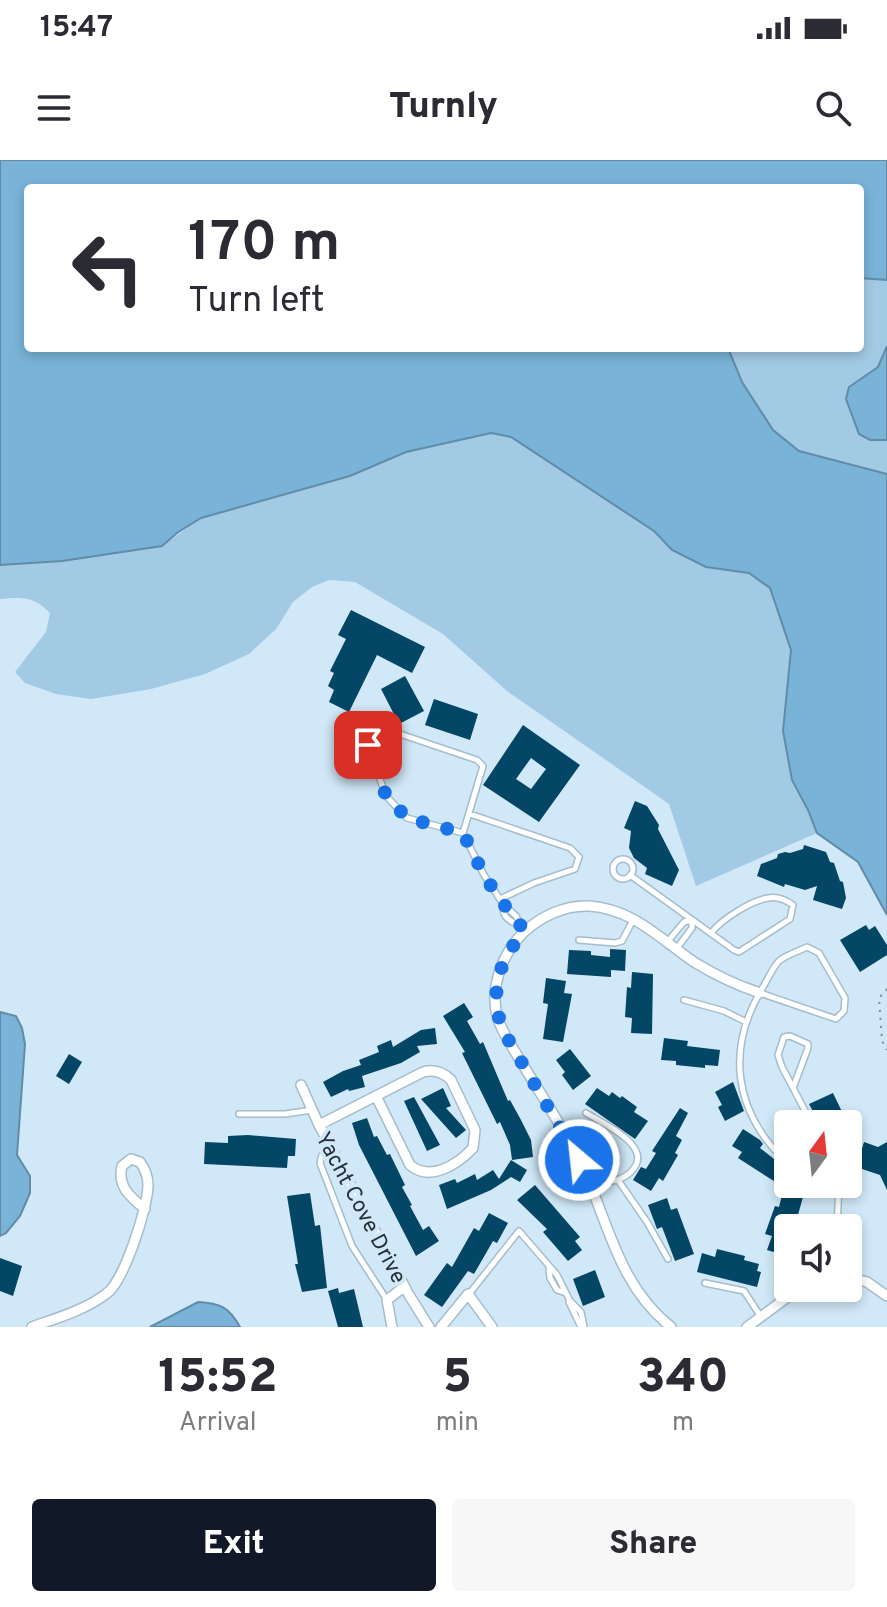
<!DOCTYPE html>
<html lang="en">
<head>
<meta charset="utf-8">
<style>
  body { margin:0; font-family:Overpass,sans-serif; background:#f7f7f7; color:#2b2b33; height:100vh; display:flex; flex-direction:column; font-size:30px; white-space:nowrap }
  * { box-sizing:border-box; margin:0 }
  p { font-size:26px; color:#7c7c81 }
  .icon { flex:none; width:44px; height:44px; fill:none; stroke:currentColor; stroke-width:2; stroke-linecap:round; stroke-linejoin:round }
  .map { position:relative; height:1167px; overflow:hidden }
  .details { display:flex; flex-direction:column; background:#fff; flex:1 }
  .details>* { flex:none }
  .guide { position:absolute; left:24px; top:24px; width:840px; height:168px; border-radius:8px; box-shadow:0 4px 12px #0003; background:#fff; color:#2b2b33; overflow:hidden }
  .needle { width:52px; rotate:15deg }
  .fabs { position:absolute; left:774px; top:950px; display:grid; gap:16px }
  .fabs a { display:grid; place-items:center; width:88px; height:88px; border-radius:8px; background:#fff; box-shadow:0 4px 12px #0003; font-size:40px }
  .pin { position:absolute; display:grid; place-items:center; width:68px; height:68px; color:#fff; margin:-34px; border-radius:16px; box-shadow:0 4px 12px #0006 }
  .me { position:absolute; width:88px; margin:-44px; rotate:332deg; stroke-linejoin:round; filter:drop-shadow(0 0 6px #0008) }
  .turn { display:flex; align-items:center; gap:28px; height:168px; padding:0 32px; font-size:36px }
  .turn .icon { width:104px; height:104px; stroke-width:2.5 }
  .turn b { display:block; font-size:56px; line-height:68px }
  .eta { display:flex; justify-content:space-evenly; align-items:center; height:136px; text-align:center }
  .eta b { font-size:48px; font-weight:800; line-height:56px }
  .button { display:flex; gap:16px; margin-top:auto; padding:16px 32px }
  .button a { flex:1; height:92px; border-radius:8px; background:#111827; color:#fff; font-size:32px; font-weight:800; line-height:92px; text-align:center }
  .button a+a { background:#f7f7f7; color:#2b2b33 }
  .status { display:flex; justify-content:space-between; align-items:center; height:56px; padding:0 40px; background:#fff; direction:ltr }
  .status svg { height:22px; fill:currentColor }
  header { display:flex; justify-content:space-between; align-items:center; height:104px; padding:0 32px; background:#fff; font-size:36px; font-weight:800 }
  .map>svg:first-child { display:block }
</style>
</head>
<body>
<div class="status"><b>15:47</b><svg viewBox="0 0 49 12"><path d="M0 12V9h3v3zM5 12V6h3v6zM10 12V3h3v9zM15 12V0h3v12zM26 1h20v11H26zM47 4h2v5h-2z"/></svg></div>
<header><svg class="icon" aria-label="menu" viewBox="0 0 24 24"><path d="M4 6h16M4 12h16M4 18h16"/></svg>Turnly<svg class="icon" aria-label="search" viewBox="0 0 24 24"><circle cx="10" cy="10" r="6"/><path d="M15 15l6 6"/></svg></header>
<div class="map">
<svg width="887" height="1167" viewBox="0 0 887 1167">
  <rect width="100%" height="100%" fill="#d0e8f8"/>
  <path fill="#a2cae5" d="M860,118L887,120V186L878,207L849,226L870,280H887V314L799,291L773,270L742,222L728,188H860Z
    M491,273L511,277L539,294L654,371L672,390L706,407L749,413L770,428L791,490L783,571L792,620L808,650L817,673L696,726L669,644L507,531L443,474L355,422L329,420L312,427L293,442L276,469L249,494L205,514L151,529L91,539L56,534L25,523L15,512L46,472L50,453C34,436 22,437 0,439V405L62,401L162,386L201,358L350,317L406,292Z"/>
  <path fill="#79b3d7" stroke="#608ca7" stroke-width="2" d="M0,0H887V120L860,118V28H28V188H728L742,222L773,270L799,291L887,314V755L858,702L817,673L808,650L792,620L783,571L791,490L770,428L749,413L706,407L672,390L654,371L511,277L491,273L406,292L350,316L201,358L177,373L162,386L62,401L0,405Z
    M887,186V280H870L859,274L846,239L849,227L878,207Z
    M0,852L16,856L22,868L25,884L17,995L30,1016V1033L20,1056L6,1073L0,1076Z
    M198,1142C220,1143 229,1147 240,1167H150Z"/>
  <path fill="#034665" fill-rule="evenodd" d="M351,450L425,487L412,513L377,495L349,552L329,542L334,530L328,526L334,513L330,511L346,479L338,475Z
    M405,516L424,551L399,564L381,529Z
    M434,539L478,554L470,580L425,565Z
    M523,565L580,605L539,662L483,625ZM531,598L546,609L531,629L516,619Z
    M635,641L647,646L659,665L658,669L679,710L672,726L645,714L647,708L634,698L629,688L631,671L624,668Z
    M804,685L826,692L830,702L834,703L840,721L843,722L846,738L842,749L813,740L817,726L805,730L785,724L784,727L757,716L761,704L777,698L778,694L785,692L790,693L803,689Z
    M866,765L869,770L875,766L887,785V795L860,812L840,780Z
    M610,789L626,790L625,811L611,810V817L567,814L569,790L591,791V795L610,797Z
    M632,812L653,814L652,874L631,873L632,858L625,857L627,827L631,828Z
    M546,818L566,821L564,833L572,834L563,882L543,879L548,844L543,843Z
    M464,843L473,857L467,861L480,884L483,882L508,941L510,940L521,960L531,980L533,997L512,1000L510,985L500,962L497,964L462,893L465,892L443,856Z
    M435,868L437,884L417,886L420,892L401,903L362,916L365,927L349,931L348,929L331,937L323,922L343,911L361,905L359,900L379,892L377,886L391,880L393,887L421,870Z
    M664,878L688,881L687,886L720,890L718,906L705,905V908L676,905V901L661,900Z
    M570,889L591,916L573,930L562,915L565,912L556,900Z
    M69,894L82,902L69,924L56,916Z
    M733,922L744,951L725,961L718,947L722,945L715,932Z
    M443,928L451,946L446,948L466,970L456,978L421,939Z
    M597,928L609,936L612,932L620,938L622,936L637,947L634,952L648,961L635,979L585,944Z
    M833,933L857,983L848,988V964H825L820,953L815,955L809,944Z
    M414,937L440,985L427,991L404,941Z
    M680,948L688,953L676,976L682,980L675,993L678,995L663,1021L659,1018L651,1031L633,1020L641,1007L646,1009L656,993L652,991Z
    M367,958L374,977L377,976L387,995L390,994L405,1025L402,1027L412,1045L410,1046L423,1070L429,1066L439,1081L416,1096L359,985L352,963Z
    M743,969L760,980L763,984L760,988L783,1006H788L777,1023L738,998L742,992L732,986Z
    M248,975L296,979L295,996H288L287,1008L204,1004L205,982L228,983V976Z
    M864,982L878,987L887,982V1030L880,1015L856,1007Z
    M511,1000L527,1010L520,1022L511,1017L491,1030L447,1049L439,1025L455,1019L457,1023L475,1014L477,1020L493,1010L499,1019Z
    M535,1025L580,1077L575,1081L582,1090L568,1101L543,1072L547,1069L517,1040Z
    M783,1031L803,1037L796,1062L788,1060L787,1096L767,1090L772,1076L765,1074L775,1046L779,1047Z
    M310,1033L315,1066L320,1065L327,1128L302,1132L295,1104H298L287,1036Z
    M667,1038L671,1050L677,1048L694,1094L675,1101L662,1067L657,1069L648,1045Z
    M489,1053L508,1063L497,1083L493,1081L474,1114L468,1111L442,1147L424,1135L447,1103L452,1107L474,1068L479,1071Z
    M717,1089L745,1096L744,1100L759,1104L757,1111L761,1112L757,1127L697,1112L702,1093L715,1097Z
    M0,1098L22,1106L13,1136L0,1131Z
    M595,1110L605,1137L583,1146L573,1119Z
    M338,1128L339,1133L354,1129L363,1167H338L328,1131Z"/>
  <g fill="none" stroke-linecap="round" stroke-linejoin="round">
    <defs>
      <path id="service" d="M470,654L570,688L579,697L575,709L534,723L500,739
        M463,673L407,658L386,636L368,585L372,577L380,570L397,573L477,600L483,606L463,673L484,715L503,744
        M613 709a10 10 0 1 1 20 0a10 10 0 1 1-20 0Z
        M630,715L734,790L739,792L790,759L793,745C786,740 777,736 768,738C750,741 721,760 711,773
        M519,765C508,761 502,756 503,744L516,756L524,772
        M579,780L615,783L622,781L633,760
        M668,781L684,762L692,760V768L677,788
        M760,833L836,859L844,851L845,838L819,793L807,787C799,791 786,795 779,801C773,807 768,819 763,827C726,888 733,950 785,1001
        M684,840L724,851L746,862
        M793,928L808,888V884L790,876L784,877L778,895L782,907L812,964
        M586,953C602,963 647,983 636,1005C627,1022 607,1022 590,1025
        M239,954H285L312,950
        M331,990L322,995L320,1003L352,1086L387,1140
        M618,1020L647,1062L668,1099
        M837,1068L839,1024
        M549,1109L550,1118L557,1130L563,1132
        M705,1123L744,1131L761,1157
        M469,1134L519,1071L557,1115L570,1141L581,1152L584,1167
        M569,1142L581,1167"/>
      <path id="minor" d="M301,925L319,965L409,1135L429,1167
        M319,965L423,912C434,909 443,912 451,920L475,970L473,988C457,1005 430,1022 410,1005L376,936
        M848,1117L867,1122L887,1136
        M32,1167C57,1158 85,1150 106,1134C124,1122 148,1047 148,1025C148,1017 145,1009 140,1002L131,999L122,1006C117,1026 130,1037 145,1049
        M392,1167L387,1140L404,1127
        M441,1167L468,1134L492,1167
        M671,1167C616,1123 608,1058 579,999C562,966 542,936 523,905C515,891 505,877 499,862C488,832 501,795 523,773C541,756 565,745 589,746C633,749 659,778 694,802C715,815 736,825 760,833
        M747,1167L800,1128"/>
    </defs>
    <use href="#service" stroke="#a5bccb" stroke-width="8"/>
    <use href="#minor" stroke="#a5bccb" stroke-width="12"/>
    <path stroke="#7c8d98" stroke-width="2" stroke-dasharray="2 6" stroke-linecap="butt" d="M887,829L879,838L882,881L887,890"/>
    <use href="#service" stroke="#fff" stroke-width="5"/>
    <use href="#minor" stroke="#fff" stroke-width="9"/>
  </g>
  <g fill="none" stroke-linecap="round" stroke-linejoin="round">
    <path stroke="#1a73e8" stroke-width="14" stroke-dasharray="0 25.2" d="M368,585L386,636L407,658L463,673L484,715L503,744L516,756L524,773C497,800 488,839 505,874L579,1000"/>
  </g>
  <g text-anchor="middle" stroke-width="8" stroke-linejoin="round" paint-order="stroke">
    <g font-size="22" fill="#273137" stroke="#d0e8f8">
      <text transform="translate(362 1047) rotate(62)" y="8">Yacht Cove Drive</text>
    </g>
  </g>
</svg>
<div class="fabs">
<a><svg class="needle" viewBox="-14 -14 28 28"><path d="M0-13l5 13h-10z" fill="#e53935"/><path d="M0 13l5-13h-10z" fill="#7c7c81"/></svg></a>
<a><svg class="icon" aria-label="sound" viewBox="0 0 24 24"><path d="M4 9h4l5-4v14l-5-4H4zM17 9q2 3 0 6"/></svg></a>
</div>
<div class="pin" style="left:368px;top:585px;background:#d93025"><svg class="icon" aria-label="arrive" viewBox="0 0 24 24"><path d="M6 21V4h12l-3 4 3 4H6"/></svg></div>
<svg class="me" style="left:579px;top:1000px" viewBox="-20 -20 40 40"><circle r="17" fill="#1a73e8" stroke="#fff" stroke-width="3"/><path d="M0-11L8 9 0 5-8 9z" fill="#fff"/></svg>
<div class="guide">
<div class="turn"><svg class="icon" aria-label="left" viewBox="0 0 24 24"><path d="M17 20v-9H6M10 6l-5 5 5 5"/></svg><div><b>170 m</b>Turn left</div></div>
</div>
</div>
<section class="details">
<div class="eta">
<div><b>15:52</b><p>Arrival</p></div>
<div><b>5</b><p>min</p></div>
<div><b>340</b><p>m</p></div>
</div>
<div class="button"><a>Exit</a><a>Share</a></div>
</section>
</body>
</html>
